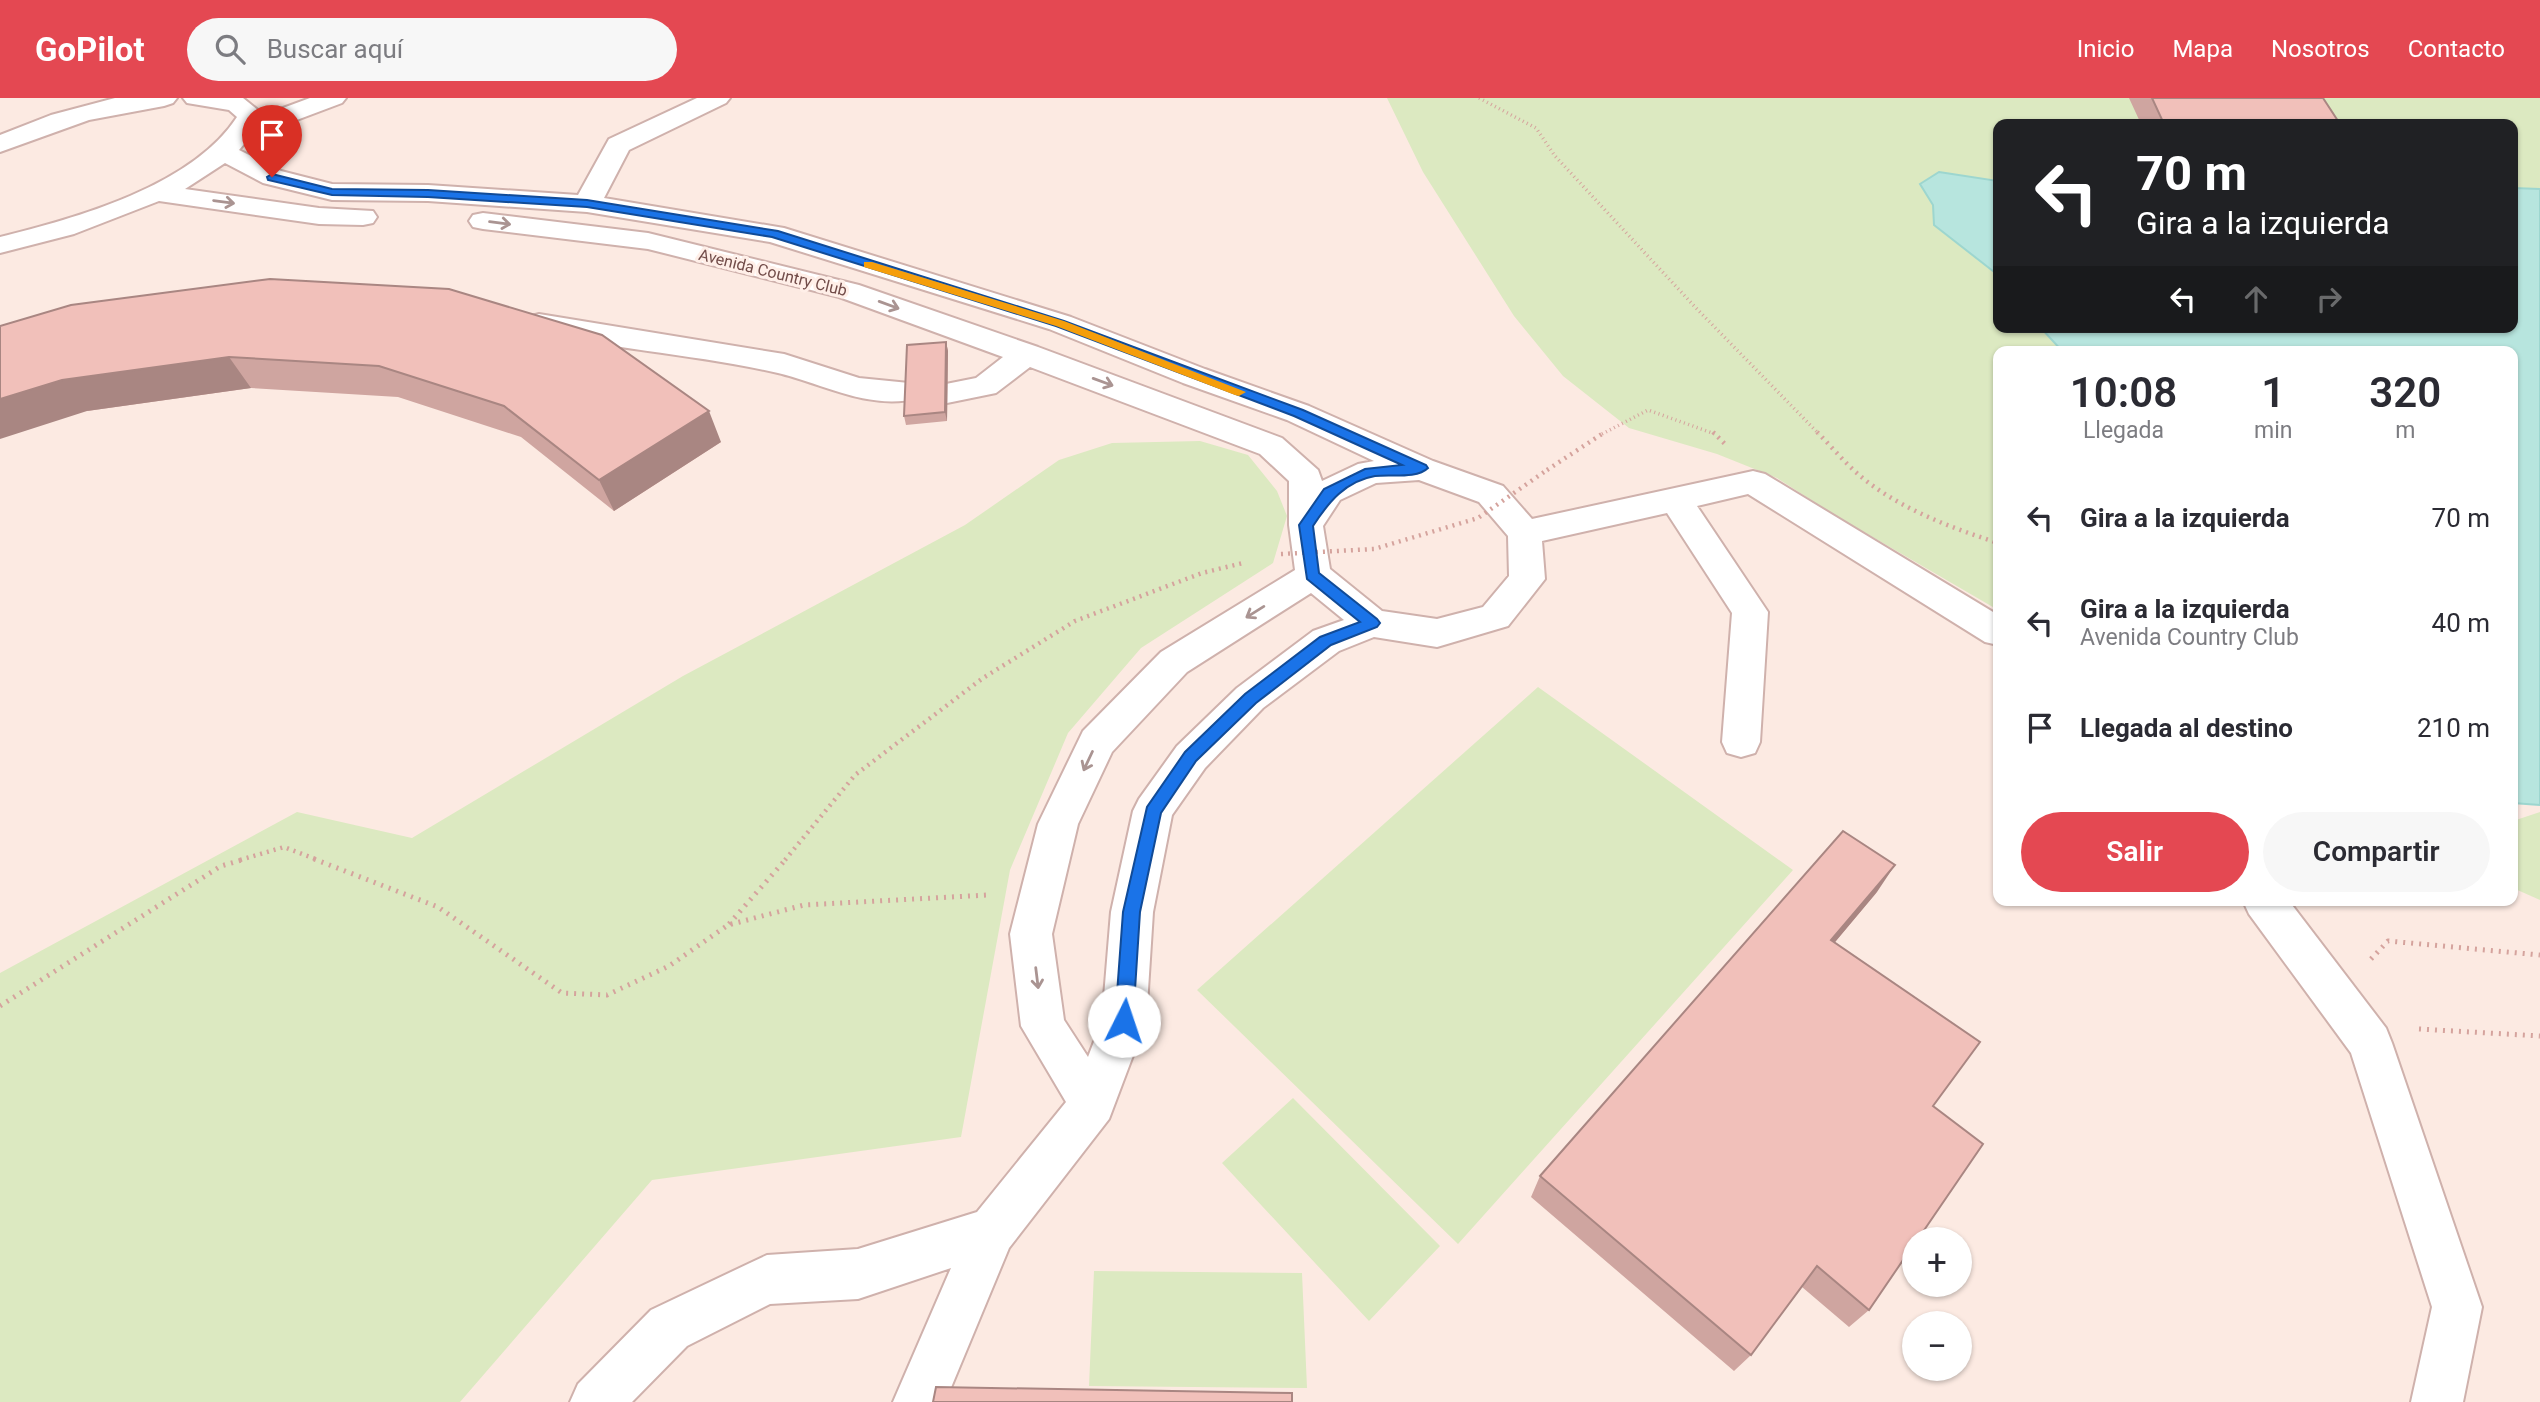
<!DOCTYPE html>
<html lang="es">
<head>
<meta charset="utf-8">
<style>
  body { margin:0; font-family:Roboto,sans-serif; background:#f7f7f7; color:#2b2b33; height:100vh; display:flex; flex-direction:column; font-size:26px; white-space:nowrap }
  * { box-sizing:border-box; margin:0 }
  p { font-size:23px; color:#7c7c81 }
  .icon { flex:none; width:38px; height:38px; fill:none; stroke:currentColor; stroke-width:2; stroke-linecap:round; stroke-linejoin:round }
  .map { position:relative; flex:1; overflow:hidden }
  .sheet { position:absolute; left:1993px; top:248px; width:525px; height:560px; display:flex; flex-direction:column; background:#fff; border-radius:14px; box-shadow:0 2px 5px #0004 }
  .sheet>* { flex:none }
  .guide { position:absolute; left:1993px; top:21px; width:525px; height:214px; border-radius:14px; box-shadow:0 2px 5px #0004; background:#202124; color:#fff; overflow:hidden }
  .buttons { position:absolute; left:1902px; top:1129px; display:grid; gap:14px }
  .buttons a { display:grid; place-items:center; width:70px; height:70px; border-radius:50%; background:#fff; box-shadow:0 2px 5px #0004; font-size:35px }
  .pin { position:absolute; display:grid; place-items:center; width:60px; height:60px; color:#fff; margin:-72px -30px; border-radius:50% 50% 50% 0; rotate:-45deg; box-shadow:0 0 7px #0007 }
  .pin .icon { rotate:45deg }
  .me { position:absolute; width:77px; margin:-38px; rotate:4deg; stroke-linejoin:round; filter:drop-shadow(0 0 5px #0008) }
  .turn { display:flex; align-items:center; gap:24px; height:147px; padding:0 28px; font-size:32px }
  .turn .icon { width:91px; height:91px; stroke-width:2.5 }
  .turn b { display:block; font-size:49px; line-height:60px }
  .lanes { display:flex; align-items:center; height:66px; padding:0 28px; background:#0003; justify-content:center; gap:35px; direction:ltr }
  .lanes .off { opacity:.35 }
  .eta { display:flex; justify-content:space-evenly; align-items:center; height:119px; text-align:center }
  .eta b { font-size:42px; font-weight:600; line-height:49px }
  .cta { display:flex; gap:14px; margin-top:auto; padding:14px 28px }
  .cta a { flex:1; height:80px; border-radius:42px; background:#e44852; color:#fff; font-size:28px; font-weight:600; line-height:80px; text-align:center }
  .cta a+a { background:#f7f7f7; color:#2b2b33 }
  ul { padding:0; list-style:none }
  li { display:flex; align-items:center; gap:21px; height:105px; padding:0 28px }
  li div { flex:1 }
  li b { display:block; font-size:26px }
  li em { font-style:normal }
  header { display:flex; align-items:center; gap:42px; box-sizing:border-box; height:98px; padding:0 35px; background:#e44852; color:#fff }
  header strong { font-size:33px }
  nav { display:flex; gap:38px; margin-inline-start:auto; font-size:24px }
  .search { width:490px; height:63px; background:#f7f7f7; display:flex; align-items:center; gap:18px; box-sizing:border-box; padding:0 24px; border-radius:38px; color:#7c7c81; font-size:26px }
  .map>svg:first-child { display:block }
</style>
</head>
<body>
<header>
<strong>GoPilot</strong>
<div class="search"><svg class="icon" aria-label="search" viewBox="0 0 24 24"><circle cx="10" cy="10" r="6"/><path d="M15 15l6 6"/></svg>Buscar aquí</div>
<nav><a>Inicio</a><a>Mapa</a><a>Nosotros</a><a>Contacto</a></nav>
</header>
<div class="map">
<svg width="2540" height="1304" viewBox="0 0 2540 1304">
  <rect width="100%" height="100%" fill="#fceae2"/>
  <path fill="#dce9c1" d="M1387,0H2540V91L2513,90V26H1998V83L1939,74L1920,86L1933,107L1935,127L1998,177V229H2040L2063,254H1998V512L1833,416L1777,380L1717,356L1629,330L1563,278L1514,218L1423,74Z
    M1200,343L1248,357L1277,393L1287,418L1273,465L1141,550L1068,635L1010,772L961,1039L652,1082L460,1304H0V875L297,714L412,740L683,578L965,427L1059,362L1112,345Z
    M1538,589L1793,772L1458,1146L1197,892Z
    M2540,714V802L2513,790V723Z
    M1293,1000L1440,1148L1369,1223L1222,1065Z
    M1094,1173L1302,1175L1307,1290L1089,1288Z"/>
  <path fill="#b7e5de" stroke="#9dd6cf" stroke-width="2" d="M1939,74L1998,83V177L1934,127L1933,107L1920,86Z
    M2513,90L2540,91V707L2513,705V254H2063L2040,229H2513Z"/>
  <g fill="none" stroke-linecap="round" stroke-linejoin="round">
    <defs>
      <path id="minor" d="M115,0H177L173,5L164,8L89,22L0,54V37L51,17Z
        M183,0H243L264,17L310,0H346L342,5L249,40L239,52L281,73L332,86L428,87L578,97L609,41L697,0H730L726,5L629,52L604,100L784,130L1071,219L1205,271L1309,308L1433,363L1503,388L1532,421L1753,373L1765,376L1998,517V547L1985,544L1748,396L1697,408L1768,514L1760,644L1755,655L1741,659L1727,655L1722,644L1732,515L1667,415L1542,443L1545,481L1508,528L1437,549L1374,539L1339,553L1263,610L1205,670L1172,717L1153,814L1146,923L1109,1021L1009,1150L945,1304H893L951,1170L858,1201L770,1206L687,1248L632,1304H570L578,1286L651,1212L750,1165L767,1157L858,1151L977,1114L1066,1004L1021,928L1010,836L1038,726L1083,633L1161,554L1295,472L1289,427V383L1260,356L1030,269L996,295L947,305L936,302L931,295L936,288L976,280L1003,259L839,199L648,151L483,131L473,129L469,123L473,117L483,115L648,135L859,187L1038,249L1282,340L1318,372L1322,383L1358,366L1374,363L1287,322L1183,285L1049,231L770,144L587,114L428,103L332,102L263,85L225,65L185,91L319,110L373,113L377,119L373,125L363,127L319,126L159,103L74,136L0,155V139C77,120 192,88 237,19L229,12L187,5ZM1419,382L1479,404L1508,438L1509,478L1483,509L1437,521L1382,513L1330,471L1323,428L1340,402L1376,385ZM1311,495L1344,522L1313,533L1237,590L1177,648L1139,701L1133,713L1111,814L1102,923L1088,959L1064,922L1052,836L1078,726L1112,654L1187,574Z
        M539,216L784,256L859,280L919,286L924,293L919,300C870,313 824,286 778,275C696,256 610,252 528,231L524,225L528,219Z
        M2243,803H2289L2386,930L2392,945L2482,1209L2463,1304H2411L2432,1209L2351,955L2249,816Z"/>
    </defs>
    <use href="#minor" stroke="#cfb1ac" stroke-width="4"/>
    <path stroke="#d5a39d" stroke-width="3.5" stroke-dasharray="1 3.5" stroke-linecap="butt" d="M1479,0L1536,30L1555,58L1696,210L1819,336
      M1602,336L1648,312L1715,336"/>
    <path stroke="#d5a39d" stroke-width="4.5" stroke-dasharray="2 5" stroke-linecap="butt" d="M1713,334L1726,347
      M1817,334C1831,348 1844,364 1859,377C1898,410 1949,429 1998,445
      M1547,372L1605,334
      M240,762L284,749L318,762
      M785,762L855,677L983,580L1075,523L1202,475L1243,465"/>
    <path stroke="#d5a39d" stroke-width="5" stroke-dasharray="2 6" stroke-linecap="butt" d="M314,761L438,809L562,895L607,897L669,868L728,827L804,807L988,797
      M729,826L786,761
      M2371,861L2388,843L2540,857
      M0,908L221,768L245,761
      M2419,931L2540,938"/>
    <use href="#minor" fill="#fff" fill-rule="evenodd"/>
    <path stroke="#d5a39d" stroke-width="4.5" stroke-dasharray="2 5" stroke-linecap="butt" d="M1281,456L1374,451L1478,420L1547,372"/>
  </g>
  <path fill="#cfa5a0" d="M2129,0H2323L2340,26H2141Z
    M270,181L721,344L614,413L521,339L398,299L251,290L87,313Z
    M946,244L948,253L947,323L906,327L904,318Z
    M1877,794L1835,844L1933,1008L1869,1212L1849,1229L1802,1189L1751,1257L1734,1273L1531,1099L1540,1078Z"/>
  <path fill="#a98682" d="M946,244L948,253L947,323L945,314Z
    M229,259L251,290L87,313L0,341V301L62,282Z
    M709,313L721,344L614,413L599,382Z
    M1895,767L1877,794L1815,868L1831,842Z"/>
  <path fill="#f1c0ba" stroke="#a98682" stroke-width="2" d="M2152,0H2323L2340,26H2164Z
    M270,181L449,191L602,237L709,313L599,382L504,308L379,268L229,259L62,282L0,301V228L71,207Z
    M946,244L945,314L904,318L907,247Z
    M1843,733L1895,767L1831,842L1980,944L1933,1008L1983,1046L1918,1141H1914V1146L1869,1212L1817,1168L1751,1257L1540,1078Z
    M936,1289L1292,1295V1304H933Z"/>
  <defs><path id="oneway-shaft" d="M-6 0H5M1.5-3L5.5 0L1.5 3" fill="none" stroke-width="1.6" stroke-linecap="round" stroke-linejoin="round" transform="scale(1.75)"/></defs>
  <g stroke="#aa9492">
    <use href="#oneway-shaft" transform="translate(224 104) rotate(8)"/>
    <use href="#oneway-shaft" transform="translate(500 125) rotate(7)"/>
    <use href="#oneway-shaft" transform="translate(889 207) rotate(20)"/>
    <use href="#oneway-shaft" transform="translate(1103 284) rotate(20)"/>
    <use href="#oneway-shaft" transform="translate(1255 514) rotate(148)"/>
    <use href="#oneway-shaft" transform="translate(1088 663) rotate(115)"/>
    <use href="#oneway-shaft" transform="translate(1037 880) rotate(83)"/>
  </g>
  <path fill="#1a73e8" stroke="#114b97" stroke-width="2" d="M272,76L332,91L428,92L587,102L778,133L1064,223L1303,312L1426,367L1428,370C1417,381 1390,376 1375,378C1345,383 1328,405 1313,428L1319,475L1377,521L1380,525L1377,529L1331,547L1256,605L1196,663L1161,715L1140,814L1133,923L1131,928L1124,931L1118,928L1115,923L1123,814L1147,709L1185,654L1245,596L1320,539L1360,524L1307,481L1299,427L1324,391L1365,371L1402,367L1294,318L1056,228L772,139L587,109L428,99L332,97L268,82L267,79Z"/>
  <path fill="#f59e0b" d="M864,164H872L1064,223L1246,294L1239,298L1235,297L1056,228L864,169Z"/>
  <g text-anchor="middle" stroke-width="6" stroke-linejoin="round" paint-order="stroke">
    <g font-size="16" fill="#724c49" stroke="#ffefe8">
      <text transform="translate(773 174) rotate(14)" y="6">Avenida Country Club</text>
    </g>
  </g>
</svg>
<div class="buttons">
<a>+</a>
<a>−</a>
</div>
<div class="pin" style="left:272px;top:79px;background:#d93025"><svg class="icon" aria-label="arrive" viewBox="0 0 24 24"><path d="M6 21V4h12l-3 4 3 4H6"/></svg></div>
<svg class="me" style="left:1124px;top:923px" viewBox="-20 -20 40 40"><circle r="19" fill="#fff"/><path d="M0-13L10 11 0 6-10 11z" fill="#1a73e8"/></svg>
<div class="guide">
<div class="turn"><svg class="icon" aria-label="left" viewBox="0 0 24 24"><path d="M17 20v-9H6M10 6l-5 5 5 5"/></svg><div><b>70 m</b>Gira a la izquierda</div></div>
<div class="lanes"><svg class="icon" aria-label="left" viewBox="0 0 24 24"><path d="M17 20v-9H6M10 6l-5 5 5 5"/></svg><svg class="icon off" aria-label="ahead" viewBox="0 0 24 24"><path d="M12 20V5M6 11l6-6 6 6"/></svg><svg class="icon off" aria-label="right" viewBox="0 0 24 24"><path d="M7 20v-9h11M14 6l5 5-5 5"/></svg></div>
</div>
<section class="sheet">
<div class="eta">
<div><b>10:08</b><p>Llegada</p></div>
<div><b>1</b><p>min</p></div>
<div><b>320</b><p>m</p></div>
</div>
<ul>
<li><svg class="icon" aria-label="left" viewBox="0 0 24 24"><path d="M17 20v-9H6M10 6l-5 5 5 5"/></svg><div><b>Gira a la izquierda</b></div><em>70 m</em></li>
<li><svg class="icon" aria-label="left" viewBox="0 0 24 24"><path d="M17 20v-9H6M10 6l-5 5 5 5"/></svg><div><b>Gira a la izquierda</b><p>Avenida Country Club</p></div><em>40 m</em></li>
<li><svg class="icon" aria-label="arrive" viewBox="0 0 24 24"><path d="M6 21V4h12l-3 4 3 4H6"/></svg><div><b>Llegada al destino</b></div><em>210 m</em></li>
</ul>
<div class="cta"><a>Salir</a><a>Compartir</a></div>
</section>
</div>
</body>
</html>
